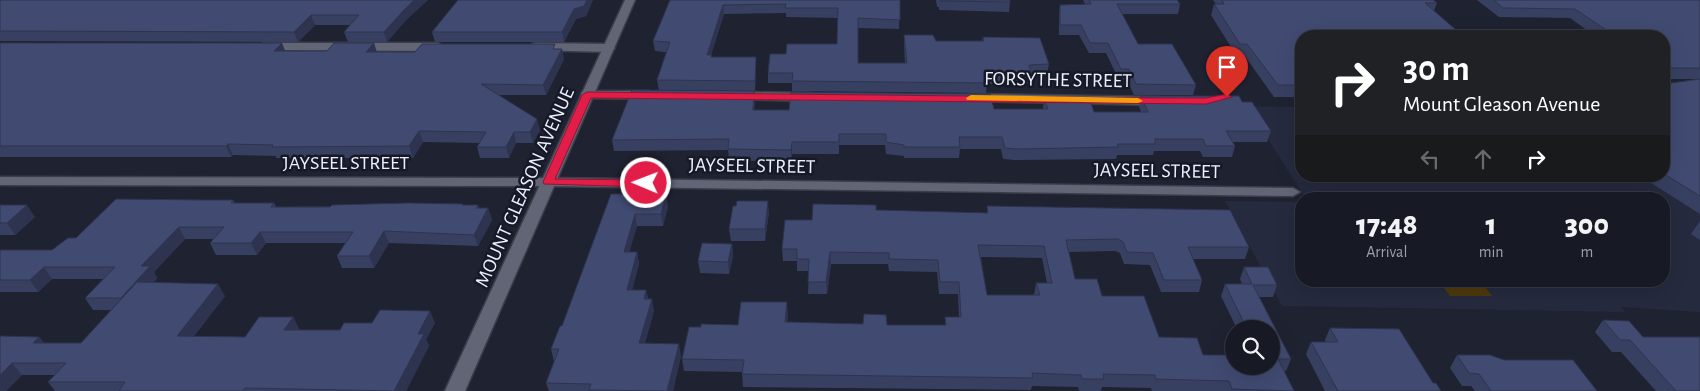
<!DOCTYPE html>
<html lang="en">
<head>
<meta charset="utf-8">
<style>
  body { margin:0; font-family:"Alegreya Sans",sans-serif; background:#20232d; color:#f1f3f6; height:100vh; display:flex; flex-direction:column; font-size:19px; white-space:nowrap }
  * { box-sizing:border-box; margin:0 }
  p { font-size:16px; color:#9ea1a7 }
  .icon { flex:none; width:28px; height:28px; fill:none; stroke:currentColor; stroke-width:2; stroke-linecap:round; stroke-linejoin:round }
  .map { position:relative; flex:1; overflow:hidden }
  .side { position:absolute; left:1295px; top:192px; width:375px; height:95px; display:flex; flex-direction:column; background:#171a25; border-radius:20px; box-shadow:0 5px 20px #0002,0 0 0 1px #363842 }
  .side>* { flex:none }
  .hud { position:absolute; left:1295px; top:30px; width:375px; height:152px; border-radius:20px; box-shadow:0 5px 20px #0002,0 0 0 1px #363842; background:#202124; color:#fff; overflow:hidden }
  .controls { position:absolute; left:1225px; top:320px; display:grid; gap:10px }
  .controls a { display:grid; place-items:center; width:55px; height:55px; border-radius:50%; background:#171a25; box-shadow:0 5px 20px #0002,0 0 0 1px #363842; font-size:25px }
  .pin { position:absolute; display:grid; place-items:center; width:42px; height:42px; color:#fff; margin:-51px -21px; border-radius:50% 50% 50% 0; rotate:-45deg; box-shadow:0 0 5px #0007 }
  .pin .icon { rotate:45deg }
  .me { position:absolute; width:55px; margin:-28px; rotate:271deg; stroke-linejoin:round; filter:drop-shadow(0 0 4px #0008) }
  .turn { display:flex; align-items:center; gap:18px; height:105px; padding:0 25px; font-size:22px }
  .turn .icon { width:65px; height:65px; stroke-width:2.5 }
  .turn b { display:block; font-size:35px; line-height:42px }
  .lanes { display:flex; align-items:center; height:48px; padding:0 25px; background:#0003; justify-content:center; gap:25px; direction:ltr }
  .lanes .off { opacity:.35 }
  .eta { display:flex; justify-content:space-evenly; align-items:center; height:85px; text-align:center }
  .eta b { font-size:30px; font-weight:800; line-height:35px }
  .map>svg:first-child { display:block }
</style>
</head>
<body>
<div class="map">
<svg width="1700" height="391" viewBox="0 0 1700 391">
  <rect width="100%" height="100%" fill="#1f2231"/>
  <path fill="#252a3e" d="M1700,88V312L1621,307L1625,312L1282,306L1225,201L1301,202V281H1664V199H1306L1247,106L1301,107V176H1664Z"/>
  <path fill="#4e390d" d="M1439,281H1481L1492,296H1450Z"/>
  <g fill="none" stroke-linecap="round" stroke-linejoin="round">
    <defs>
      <path id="minor" d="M264,43H438L444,47L438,51L260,50L258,47Z
        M536,43L609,44L615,48L609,52L532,50V44Z
        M587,91H649L655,95L649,99L582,98L581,95L582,92Z
        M734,92L811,93L817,97L811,101L729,99L728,96Z
        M972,94L1159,97L1165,101L1159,105L967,101L966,98L967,95Z
        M0,177L548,178L1293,188L1300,192L1293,196L548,186L0,185Z"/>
      <path id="tertiary" d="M625,0H635L465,391H445Z"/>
    </defs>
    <use href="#minor" stroke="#3b3e4a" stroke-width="3"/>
    <use href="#tertiary" stroke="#3b3e4a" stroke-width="3"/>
    <use href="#minor" fill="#616576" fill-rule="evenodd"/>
    <use href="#tertiary" fill="#616576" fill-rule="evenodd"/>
  </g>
  <path fill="#384061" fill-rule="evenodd" d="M0,0H428L406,20L387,42H348L344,32L351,25H315L298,42L0,41Z
    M458,0H593L586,16L576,19L564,42H435L432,32Z
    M670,0H900L899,29L858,28V63H905L904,45V35L936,41H982L983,37L1049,64L1047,75H1031L1030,84H987L986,93L792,91V83H768V73L786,54L837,44L838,18L786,17V13L724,14L711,55L712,57H756V67L755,91L659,90L657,80L666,52L655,51L653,41Z
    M936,0H1010V2L1009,12L939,10V7H937Z
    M1083,0H1177L1180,4L1178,14H1122L1138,44L1196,85L1193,95H1134L1127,80H1119L1106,53H1089L1079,35H1059V15L1060,5L1085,4Z
    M1213,0H1433L1437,3L1434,11L1301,36V97H1274L1244,55H1236L1211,15L1214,4H1216Z
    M1477,0H1700V214L1640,176H1664V84L1699,79H1664V36H1595L1570,18L1499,17Z
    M0,43L285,51H327L374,43L377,52H415L562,49L564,59L546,95H498L540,130L533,143H516L509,158H480L477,147L480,143L423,142L413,158H276V156L233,155L231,157H0Z
    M754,91V110L1043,109L1044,99L1094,112H1141L1139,107L1141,96L1242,102L1271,131L1267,142H1232L1235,146L1232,157H1203L1200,151H1154L1153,155H1117L1116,159L1015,160L1003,159L1001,149H960L959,158H904V156L886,154L885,145H839V154H792L791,162L729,160L728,150L614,151L612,140Z
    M611,194L668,206L663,226H637L629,252H637L639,264L632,290H646L648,299L654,311L645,343L681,356L673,391H549L546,383L554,361L551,349L562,326Z
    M233,200L235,203H274L276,207L478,205L479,208H488L492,220L478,246L389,243L374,268H342L337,256L345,243H266L257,255H216L210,243L214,239H185L154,272L157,278L154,282L225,296L194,336L245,337L293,317L299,329L298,330H340L435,323L426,339L429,346L406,391H55L48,382L55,375H22L6,391L0,336L39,337L44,343H81L111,310H93L85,298L104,279H52L38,292H0V250H52L76,238Z
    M0,205L35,217L15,235H0Z
    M987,206L1249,247L1245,259H1193L1202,280L1199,292H1161L1150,265L1124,264L1120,253L1115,251L1069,252L1075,279L1102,296L1159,337L1203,355L1271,366V329H1237L1221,296L1225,284H1242L1240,279L1244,267L1277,285L1273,297H1259L1291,359L1286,371H1284L1294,391H1152L1151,388L1102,387L1101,391H1079L1078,387L1032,386L1031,390L743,387L742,372L684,371L682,359L738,325L788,314L787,322L887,325H945V317H959L958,294H939L937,272L889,271L888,264H831L827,294H808L809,271H797V261H783L782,249L812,220L876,210L987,213ZM981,257L1042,258L1047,283H1036L1034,295H987Z
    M769,212L765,241H731L729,229Z
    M1700,221V240L1691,234Z
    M732,244L733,256L729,274L700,273L698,261Z
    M1603,320L1643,337L1700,391H1656L1621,352H1612L1595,332Z
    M1330,328L1433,383L1441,391H1325L1306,354L1311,342H1326L1325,340Z
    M1457,355L1597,391H1475L1471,386H1462L1450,368Z"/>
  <path fill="#2e344f" d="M414,0H428L406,20L387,42L384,32L403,11Z
    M587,0H593L586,16L576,19L564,42L562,32L574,9Z
    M723,5L724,14L708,65L707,55Z
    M311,15L315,25L298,42L294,32Z
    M282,43L286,53L274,51Z
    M374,43L377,54L366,52Z
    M562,49L564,59L546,95L543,85Z
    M754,91L755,102L754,121L753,110Z
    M537,119L540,130L533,143L530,132Z
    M419,131L423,142L413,158L409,146Z
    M514,132L516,143L509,158L506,147Z
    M792,142V154L791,162V150Z
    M228,144L233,155L231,157L226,146Z
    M666,194L668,206L663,226L661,214Z
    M768,201L769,212L765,241V229Z
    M27,205L35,217L15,235L7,223Z
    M488,208L492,220L478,246L474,235Z
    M635,214L637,226L626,264L624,252Z
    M179,227L185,239L154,272L157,278L128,310L121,298L141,266Z
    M384,231L389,243L374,268L369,256Z
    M260,232L266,243L257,255L251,243Z
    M732,244L733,256L729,274L728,262Z
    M637,252L639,264L629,302L627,290Z
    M830,252L831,264L827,294L826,282Z
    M44,267L52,279L38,292L30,280Z
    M218,284L225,296L184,348L177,336Z
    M646,290L649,302L644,299Z
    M652,299L654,311L641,355L639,343Z
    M787,302L788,314L786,335L785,322Z
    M430,311L435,323L426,339L429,346L406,391H394L418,334Z
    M293,317L299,329L290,342L284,330Z
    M39,337L48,349L33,343Z
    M679,344L681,356L673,391H667Z
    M12,363L22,375L6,391H0V375Z"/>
  <path fill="#414a71" stroke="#2e344f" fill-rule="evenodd" d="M0,0H414L403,11L384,32H344L359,15H311L294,32L0,31Z
    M458,0H587L584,6L574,9L562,32H432Z
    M670,0H900V20L858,18V63H907L904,35H933L936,41H984L983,37L1040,38L1049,64L1029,65L1031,73H985L988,83L792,81L793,73H768L770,54H786L787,44H837L838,8H785L786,4L723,5L707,55H712L711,57H756L755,81L657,80L670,42L653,41Z
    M940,0H1010V2L940,1Z
    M1089,0H1177L1180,4H1117L1138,44H1172L1196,85L1136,84L1129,69H1121L1108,43H1090L1081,25H1060V5L1091,4Z
    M1222,0H1433L1437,3H1425L1463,36H1301V85H1278L1247,44H1240L1214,4H1224Z
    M1494,0H1700V68H1664V36H1615L1575,9L1503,8Z
    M0,43H282L274,51H327L334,43H374L366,52H415L422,44H555L553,49H562L543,85L481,84L537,119L530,132H514L506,147H477L486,132L419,131L409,146L272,147L273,145L228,144L226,146H0Z
    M1700,79V196L1664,174V84Z
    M632,90L754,91L753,110H789L791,92L990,94L994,109H1048L1044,99L1090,100L1094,112H1148L1141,96H1239L1242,102H1252L1271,131H1226L1235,146H1206L1203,139H1155V144H1117L1119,147L1017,149L1005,148L1002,137H959L960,147H904V145L886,142V134H839V142H792L791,150L728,149L729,139L612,140Z
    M611,194H666L661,214H635L624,252H637L627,290H646L644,299H652L639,343L679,344L667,391L589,390L591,384L546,383L559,349H551L560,326H562Z
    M116,199L202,200H233L231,203H274L271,207H330L332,205L408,203L463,204L462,205H478L476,208H488L474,235L384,231L369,256H337L353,232H260L251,243H210L224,227H179L141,266H150L121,298H85L115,267H44L30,280H0V250H52L68,238H76Z
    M737,201H768L765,229H729L733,206H736Z
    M813,204L876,205V210L988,213L987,206L1230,210L1249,247H1188L1202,280H1164L1153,253L1127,252L1123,242L1118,239L1066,240L1075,279H1097L1102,296H1144L1159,337L1197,338L1203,355H1234V366H1271V329H1247L1225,284H1252L1244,267H1268L1277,285H1253L1291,359H1278L1294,391L1232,389L1229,381L1156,379L1155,375L1103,374L1104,379H1082L1081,375L1032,373L1033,378L742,374L744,360L682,359L689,327H701V324L738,325L741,302H787L785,322L863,324L864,314L886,315L887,325H946L945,317H961L959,282H940L938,260L889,259V253L830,252L826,282H808L809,259H797V249H782L785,220H812ZM978,245L1044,246L1052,283H1036L1040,295H987Z
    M0,205H27L7,223H0Z
    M702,243L732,244L728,262L698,261Z
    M137,282L218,284L177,336L245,337L259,317H293L284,330H340L344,323H372L380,310L430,311L418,334H424L394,391L245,388L243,391H119L125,382H48L66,363H12L0,375V336L39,337L33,343H81Z
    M1603,320L1629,321L1643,337H1700V391H1676L1630,340H1620Z
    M1330,328L1399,329L1433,383H1436L1441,391H1338L1311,342H1338Z
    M1457,355H1490L1504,360H1573L1597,391H1491L1479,374L1469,373Z"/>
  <path fill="#e11d48" stroke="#92132f" d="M587,92L1159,98H1206L1227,94L1232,97L1206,104L591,98L555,179L646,180L652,183L646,187L544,184L543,182L582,95Z"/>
  <path fill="#f59e0b" d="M971,95L1138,98L1143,101L1138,103L967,100L966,98Z"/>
  <g text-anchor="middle" stroke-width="5" stroke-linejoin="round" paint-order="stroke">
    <g font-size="20" fill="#edf0fa" stroke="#161927">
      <text transform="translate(1058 79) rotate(1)" y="7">FORSYTHE STREET</text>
      <text x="346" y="169">JAYSEEL STREET</text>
      <text transform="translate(752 165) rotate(1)" y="7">JAYSEEL STREET</text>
      <text transform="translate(1157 170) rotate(1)" y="7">JAYSEEL STREET</text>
      <text transform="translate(524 187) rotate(-66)" y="7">MOUNT GLEASON AVENUE</text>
    </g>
  </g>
</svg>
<div class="controls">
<a><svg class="icon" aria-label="search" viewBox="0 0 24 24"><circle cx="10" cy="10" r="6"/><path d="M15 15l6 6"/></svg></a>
</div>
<div class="pin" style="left:1227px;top:97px;background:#d93025"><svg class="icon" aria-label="arrive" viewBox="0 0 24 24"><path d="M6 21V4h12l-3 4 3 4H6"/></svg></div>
<svg class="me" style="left:646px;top:183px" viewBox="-20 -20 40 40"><circle r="17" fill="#e11d48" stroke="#fff" stroke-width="3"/><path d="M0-11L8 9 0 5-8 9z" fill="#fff"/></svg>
<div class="hud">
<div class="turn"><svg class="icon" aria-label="right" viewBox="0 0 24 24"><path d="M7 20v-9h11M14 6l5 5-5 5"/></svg><div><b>30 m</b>Mount Gleason Avenue</div></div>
<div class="lanes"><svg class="icon off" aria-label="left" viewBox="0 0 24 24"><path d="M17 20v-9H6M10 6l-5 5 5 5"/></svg><svg class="icon off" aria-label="ahead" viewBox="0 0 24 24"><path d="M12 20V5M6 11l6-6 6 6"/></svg><svg class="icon" aria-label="right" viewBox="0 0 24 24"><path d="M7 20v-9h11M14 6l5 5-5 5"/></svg></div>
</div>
<section class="side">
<div class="eta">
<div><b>17:48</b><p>Arrival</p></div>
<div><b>1</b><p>min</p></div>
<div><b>300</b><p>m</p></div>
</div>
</section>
</div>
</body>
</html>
